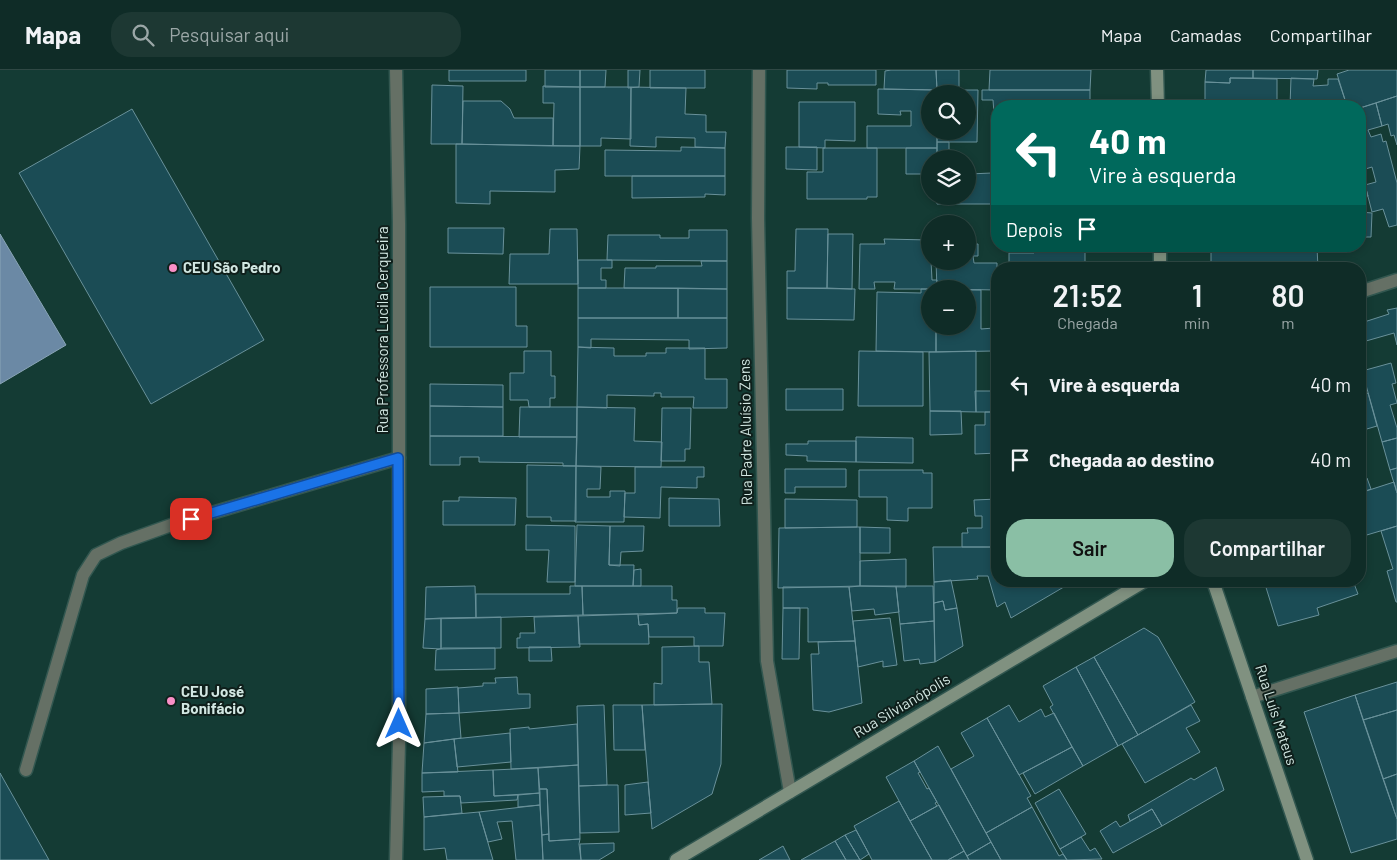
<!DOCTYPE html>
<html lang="pt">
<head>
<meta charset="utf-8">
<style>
  body { margin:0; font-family:Barlow,sans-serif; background:#1d3833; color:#f1f3f6; height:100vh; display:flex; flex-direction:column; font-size:19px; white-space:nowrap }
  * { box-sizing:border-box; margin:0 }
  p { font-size:16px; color:#9ba7a7 }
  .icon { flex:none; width:28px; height:28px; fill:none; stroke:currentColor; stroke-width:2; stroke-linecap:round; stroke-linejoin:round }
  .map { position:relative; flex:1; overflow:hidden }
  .drawer { position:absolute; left:991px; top:192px; width:375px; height:325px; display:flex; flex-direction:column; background:#0f2c27; border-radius:20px; box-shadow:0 2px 8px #0003,0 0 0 1px #2f4844 }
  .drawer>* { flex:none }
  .hud { position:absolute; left:991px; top:30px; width:375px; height:152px; border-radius:20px; box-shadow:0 2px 8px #0003,0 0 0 1px #2f4844; background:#00695c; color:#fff; overflow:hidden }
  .controls { position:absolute; left:921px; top:15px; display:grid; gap:10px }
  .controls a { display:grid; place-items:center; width:55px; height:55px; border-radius:50%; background:#0f2c27; box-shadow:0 2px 8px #0003,0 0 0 1px #2f4844; font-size:25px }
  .pin { position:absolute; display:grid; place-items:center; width:42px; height:42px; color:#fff; margin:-21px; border-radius:10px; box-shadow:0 2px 8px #0006 }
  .me { position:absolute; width:55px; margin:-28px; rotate:0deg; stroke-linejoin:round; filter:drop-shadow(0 0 4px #0008) }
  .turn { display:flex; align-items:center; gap:18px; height:105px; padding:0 15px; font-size:22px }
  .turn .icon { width:65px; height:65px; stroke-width:2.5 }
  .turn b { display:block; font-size:35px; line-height:42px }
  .then { display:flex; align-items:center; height:48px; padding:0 15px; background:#0003; gap:10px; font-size:19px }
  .eta { display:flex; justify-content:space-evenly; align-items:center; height:85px; text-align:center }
  .eta b { font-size:30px; font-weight:600; line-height:35px }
  .button { display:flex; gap:10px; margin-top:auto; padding:10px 15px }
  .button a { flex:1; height:58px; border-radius:20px; background:#8abfa5; color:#111; font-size:20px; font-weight:600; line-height:58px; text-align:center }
  .button a+a { background:#1d3833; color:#f1f3f6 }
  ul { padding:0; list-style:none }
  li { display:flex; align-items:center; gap:15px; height:75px; padding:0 15px }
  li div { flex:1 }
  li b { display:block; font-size:19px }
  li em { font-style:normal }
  header { display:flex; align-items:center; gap:30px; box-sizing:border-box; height:70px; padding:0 25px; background:#0f2c27; border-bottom:1px solid #2f4844 }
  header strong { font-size:24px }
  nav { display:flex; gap:28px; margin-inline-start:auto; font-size:18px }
  .search { width:350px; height:45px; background:#1d3833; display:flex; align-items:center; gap:12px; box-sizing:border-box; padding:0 18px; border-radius:20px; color:#9ba7a7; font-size:19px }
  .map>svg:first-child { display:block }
</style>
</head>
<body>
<header>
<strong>Mapa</strong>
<div class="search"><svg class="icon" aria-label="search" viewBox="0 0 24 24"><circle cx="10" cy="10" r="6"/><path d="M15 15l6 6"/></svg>Pesquisar aqui</div>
<nav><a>Mapa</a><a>Camadas</a><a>Compartilhar</a></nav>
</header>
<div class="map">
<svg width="1397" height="790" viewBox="0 0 1397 790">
  <rect width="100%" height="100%" fill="#143b34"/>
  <path fill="#6b89a5" stroke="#8aa5b7" d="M0,164L66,275L0,314Z"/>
  <path fill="#1b4c55" stroke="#69919a" d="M449,0H526V11H449Z
    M545,0H580V17H545Z
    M580,0H606L605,17H580Z
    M628,0H640L639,17L628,18Z
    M650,0H705V18H650Z
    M787,0H876V15H828V13H817V19L787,18Z
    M891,0H936L937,20L884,19L885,1Z
    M936,0H959V20H937Z
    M990,0H1091L1090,20H989Z
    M1206,0H1253V8H1230V13L1205,12Z
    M1253,0H1318L1317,9L1253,8Z
    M1349,0H1397V26L1360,38V36H1347L1337,4Z
    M1230,8L1277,9V36H1219V30H1205V12L1230,13Z
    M1291,8L1314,9L1313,16L1328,15V9H1338L1347,36H1290Z
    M432,15L463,16L462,74H431Z
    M543,16L580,17V76H553L554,33H543Z
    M580,17H631V69L601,68V76H580Z
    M631,17L686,18L685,44L706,45V62H726L725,78L695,77V68L656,67V77L630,76Z
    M878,19L937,20V24H930V61H937V78H867V56H911V41H900L901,45L878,44Z
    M937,20H978L977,72H937V61H968V24H937Z
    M982,20H1090V36H998V43H994L993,30H982Z
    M1397,26V75L1394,65L1391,66L1388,54L1382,56L1376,33Z
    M463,31H501L510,39L514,48H553V76L462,74Z
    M799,32H855V71L825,70V78L799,77Z
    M1376,33L1382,56L1368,60L1371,67L1381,64L1383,72L1386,71L1397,113V155L1389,157L1383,139L1372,142L1365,115L1376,112L1372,97L1362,100L1360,90V38Z
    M132,39L264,270L151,334L19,103Z
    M937,72H949V89H937Z
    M456,74L580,76L579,99L555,100V122L490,121V134L456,133Z
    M681,77L725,78V106H605V80L681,81Z
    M786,77H817V100L786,99Z
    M823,78H877V127H867V129H807V102H823Z
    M906,78H937V89H930V104H906Z
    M1360,90L1365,115L1368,126H1360Z
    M996,91H998V138H992V103H995Z
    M992,103V134H937V126H968V104Z
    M632,106H725V125L705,124V127L632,128Z
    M1360,142L1372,143L1371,167H1360Z
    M448,158H504L503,184L448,183Z
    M550,159H577L578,214H509L510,184H549Z
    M796,159H828L827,218H787V201H795Z
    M689,160H727V191L607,190L608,165H660V168H689Z
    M828,164H853L852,219L827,218Z
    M884,169L930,170L932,210H937V219H894L895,212H874L875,219H859L860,174H885Z
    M968,174H978V186H973L974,193H997V197L1001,198L998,199V220L937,219L936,191H968Z
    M1034,176H1085V199H1009V183H1034Z
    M1211,176H1317L1318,199H1211Z
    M578,190H612V198H601V210H606V218H578Z
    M701,191H727V219L624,218L625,198H656V196H702Z
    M430,217H516V256H527V277H430Z
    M578,218H678V248H578Z
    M678,218L727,219V248H678Z
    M787,218L855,219L854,250L787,249Z
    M921,219H930V256H936V282L876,281L877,222L921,223Z
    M968,220H981V259L994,258V281L936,282V256H968Z
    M995,220H998V281H994Z
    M1397,238V275L1394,263L1366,271L1361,253L1389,244L1387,240Z
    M578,248H727V278L689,279V270L591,269V278L578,277Z
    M578,277L614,278V286H646V283H666V278H705V309H727V338H693L694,327H661V323H654V326L607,325V338L577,337Z
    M524,281H551V306H555V328H550V337H529L528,330H510V303H524Z
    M859,281L923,282V336H858Z
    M976,281V342L930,341L929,282Z
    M1391,293L1396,313L1392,314L1397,333L1390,335L1397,358V368L1382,372L1362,301Z
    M430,314L503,315V337L430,336Z
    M993,317H998V342H976L975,321H993Z
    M786,319H843V340H786Z
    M1368,323L1377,356L1360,361V326Z
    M430,336L503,337V366H430Z
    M520,337H577V367H519Z
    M577,337L635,338L634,371L662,372L661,397L576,396Z
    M662,338H691L690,379H685V391H661Z
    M930,341H961L962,364L930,365Z
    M985,342H998V383L975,384V355H985Z
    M430,366L577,367L576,396H563V393L479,392V387H460V395H430Z
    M856,367L913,368V393L856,392Z
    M1397,368V398L1390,400L1382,372Z
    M808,371H856V392L807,391V386L786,385V374H808Z
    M1360,392L1365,408L1360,410Z
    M527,395L576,396V451H551V447H527Z
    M576,396L601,397L600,419H587V427H610V421H625L624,452H575Z
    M635,397H704V407H697V418L661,417L660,448L624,447L625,423H635Z
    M1397,398V423L1390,400Z
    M785,399H846V417H795V423H785Z
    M859,400H923V403H932V438H908V451L887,450V427H859Z
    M1367,408L1371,419L1360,423V410Z
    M1394,412L1397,423V456L1360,467V423Z
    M459,427L516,428L515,455H443V431H459Z
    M669,428L719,429L720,456H669Z
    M785,429L857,430V457L785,458Z
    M998,429V477H962V463H968L967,458H982V446H975L974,430Z
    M526,455L575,456V512H547L549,480H526Z
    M577,455L610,456L609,495H634L633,516H575Z
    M610,456H644L643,481L621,482L620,496L609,495Z
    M1397,456V532H1396L1387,501L1393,499L1381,461Z
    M860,457L890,458V483H860Z
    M860,457V516L778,518L779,458Z
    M933,477H998V511H1074L1011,548L1005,532L997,537L988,506H977L978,509L934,512Z
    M906,489V517L860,516V491Z
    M641,499V516H633L634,500Z
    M951,510L957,538L945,540L943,531L934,533V512Z
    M1264,511H1353L1358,524L1317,538L1319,545L1278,556Z
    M475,516L476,548L425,549L426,517Z
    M570,516H582L583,545L476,548V524H570Z
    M582,516H672V530H677V543L583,545Z
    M860,516H896L899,542L875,545L874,539L852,541L849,517Z
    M896,516H933L934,551L900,554Z
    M783,517H849L855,571L808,572V538H783Z
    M943,531L945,540L957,538L963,576L935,592L934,533Z
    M678,538H705V543H725L723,576H694V567H649L648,554L639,555L638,545L677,543Z
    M783,538H800L799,589H782Z
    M638,544L639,555L648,554L649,574H579L578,546Z
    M578,546L580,577L517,578V568H520V563H535L534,547Z
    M501,547V578L441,579V548Z
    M441,548V579L423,578L425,549Z
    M890,548L897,595L883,597V591L858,597L853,551Z
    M934,551L935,592L920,594L919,589L904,591L900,554Z
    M1144,558L1158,567L1195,632L1138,665L1094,587Z
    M855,571L862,633L829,642L813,640L811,584H819L818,572Z
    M699,576V592H709L712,634L654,635V613L662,614V577Z
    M529,577H551L552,591H529Z
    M443,578H495V599L435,600L436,580Z
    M1094,587L1138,665L1118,676L1076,597Z
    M1076,597L1118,676L1083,696L1050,637L1053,635L1043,616Z
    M517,607L518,624H530V638L459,643L458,618L483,616V613H496L495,608Z
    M1397,612V640L1363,650L1355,625Z
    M458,617L459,643L426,644V619Z
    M1355,625L1397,749V769L1351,783L1304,642Z
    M722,634L721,694L712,724L652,759L642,635Z
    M604,635L607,715L579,716L577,636Z
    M613,635H642L645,680H614Z
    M1009,635L1019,652L1041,639L1045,647L1054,643L1072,677L1019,705L987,648Z
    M1191,635L1200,651L1186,658L1200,682L1145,713L1122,674Z
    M1397,640V704L1383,709L1363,650Z
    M459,643L461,668L424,673L426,644Z
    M987,648L1031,726L1027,728L1032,737L986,763L951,699L974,686L961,663Z
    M577,654L578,695L511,699L510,659L529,657V659Z
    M510,663L511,692L457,697L454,669Z
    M454,669L458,702L422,703L424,673Z
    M938,676L991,772L967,786L914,691Z
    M1072,677L1083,696L1035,724L1023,703Z
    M914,691L920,702L918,703L927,719L929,718L937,732L935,733L937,736L910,751L886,707Z
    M578,695L580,769L549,771L547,719H539L538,698Z
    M1216,697L1224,720L1162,756L1152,739L1130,751L1128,745L1191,708L1194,710Z
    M538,698L540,723L494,726L493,700Z
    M493,700L494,726L518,725L517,730L461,733L460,726H444V721L422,722V703Z
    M0,703L49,790H0Z
    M1397,704V749L1383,709Z
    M648,712L651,743L625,745V715Z
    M607,715H618L619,762L580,763L579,716Z
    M539,719H547L549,764L542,765Z
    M1059,719L1086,764L1060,779L1035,733Z
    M540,723V735L518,737V725Z
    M460,726L462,743L424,747L423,727Z
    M899,731L910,751L932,790H872L869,784L854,756Z
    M540,735L543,790H516L512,751L497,752L502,769L488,772L479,742Z
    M939,735L964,781L948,790H932L910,751Z
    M1032,737L1059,786L1063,784L1067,790H1001L986,763Z
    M1152,739L1162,756L1113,783L1100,761L1116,751L1120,757Z
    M479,742L493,790H447L445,778L424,780V747Z
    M856,760L869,784L860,790L845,765Z
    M549,764V771L580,769L579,774L581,790H543L542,765Z
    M845,765L860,790H846L835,771Z
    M1081,767L1090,781L1095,778L1102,789L1067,790L1060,779Z
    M835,771L846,790H801Z
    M991,772L1001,790H969L967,786Z
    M614,773V781L599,790H581L580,774Z
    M783,776L790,790H759Z
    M964,781L969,790H948Z"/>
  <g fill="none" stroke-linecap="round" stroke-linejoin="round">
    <defs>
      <path id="lane" d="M26,700L83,505L96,485L121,473L174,454L399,388"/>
      <path id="street" d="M396,0L399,153V673L396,790
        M759,0L758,148L767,591L790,722
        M1360,222L1397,210
        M1252,627L1397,581"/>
      <path id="secondary" d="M1157,0L1158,36
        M1160,199V176
        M1213,511L1307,790
        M676,790L1145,511"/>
    </defs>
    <use href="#lane" stroke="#325750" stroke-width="15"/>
    <use href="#street" stroke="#325750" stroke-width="15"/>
    <use href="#secondary" stroke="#325750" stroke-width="15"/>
    <use href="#lane" stroke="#657065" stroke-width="12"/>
    <use href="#street" stroke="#657065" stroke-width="12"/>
    <use href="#secondary" stroke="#809180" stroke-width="12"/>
  </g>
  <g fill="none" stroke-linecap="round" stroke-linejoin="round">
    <defs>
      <path id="route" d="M191,449L398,388L399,654"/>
    </defs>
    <use href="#route" stroke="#114b97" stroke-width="12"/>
    <use href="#route" stroke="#1a73e8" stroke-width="9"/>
  </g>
  <g fill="#fa8fc7" stroke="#0f1f1b" stroke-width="2">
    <circle cx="173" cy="198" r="5"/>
    <circle cx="171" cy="631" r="5"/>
  </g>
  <g text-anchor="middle" stroke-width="4" stroke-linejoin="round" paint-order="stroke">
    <g font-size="15" font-weight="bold" fill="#d2e7e2" stroke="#0f1f1b" text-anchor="start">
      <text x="183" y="203">CEU São Pedro</text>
      <text x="181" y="627">CEU José<tspan x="181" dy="17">Bonifácio</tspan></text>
    </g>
    <g font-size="15" fill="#d2e7e2" stroke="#0f1f1b">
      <text transform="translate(383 260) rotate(-90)" y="5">Rua Professora Lucila Cerqueira</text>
      <text transform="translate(746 362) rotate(-91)" y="5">Rua Padre Aluísio Zens</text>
      <text transform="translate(902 636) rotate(-31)" y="5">Rua Silvianópolis</text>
      <text transform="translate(1276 645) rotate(72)" y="5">Rua Luís Mateus</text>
    </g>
  </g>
</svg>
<div class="controls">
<a><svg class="icon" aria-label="search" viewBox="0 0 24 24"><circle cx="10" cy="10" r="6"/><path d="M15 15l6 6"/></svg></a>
<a><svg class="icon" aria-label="layers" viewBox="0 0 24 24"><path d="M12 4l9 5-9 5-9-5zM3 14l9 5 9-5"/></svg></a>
<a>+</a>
<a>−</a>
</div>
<div class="pin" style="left:191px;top:449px;background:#d93025"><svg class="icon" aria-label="arrive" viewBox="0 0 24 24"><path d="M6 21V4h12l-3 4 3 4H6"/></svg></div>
<svg class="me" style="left:399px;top:654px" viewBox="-20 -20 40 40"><path d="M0-17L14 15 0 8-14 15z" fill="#1a73e8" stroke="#fff" stroke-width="4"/></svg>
<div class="hud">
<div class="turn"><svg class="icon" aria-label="left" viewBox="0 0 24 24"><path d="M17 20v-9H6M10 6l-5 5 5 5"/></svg><div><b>40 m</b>Vire à esquerda</div></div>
<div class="then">Depois<svg class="icon" aria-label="arrive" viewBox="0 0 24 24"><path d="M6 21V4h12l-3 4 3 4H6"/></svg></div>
</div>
<section class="drawer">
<div class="eta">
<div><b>21:52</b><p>Chegada</p></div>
<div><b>1</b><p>min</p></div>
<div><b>80</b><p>m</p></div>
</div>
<ul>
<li><svg class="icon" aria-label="left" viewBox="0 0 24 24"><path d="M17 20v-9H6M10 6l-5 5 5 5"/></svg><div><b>Vire à esquerda</b></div><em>40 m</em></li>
<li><svg class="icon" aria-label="arrive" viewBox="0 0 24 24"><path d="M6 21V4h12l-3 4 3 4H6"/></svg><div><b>Chegada ao destino</b></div><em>40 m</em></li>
</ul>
<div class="button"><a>Sair</a><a>Compartilhar</a></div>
</section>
</div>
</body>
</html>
